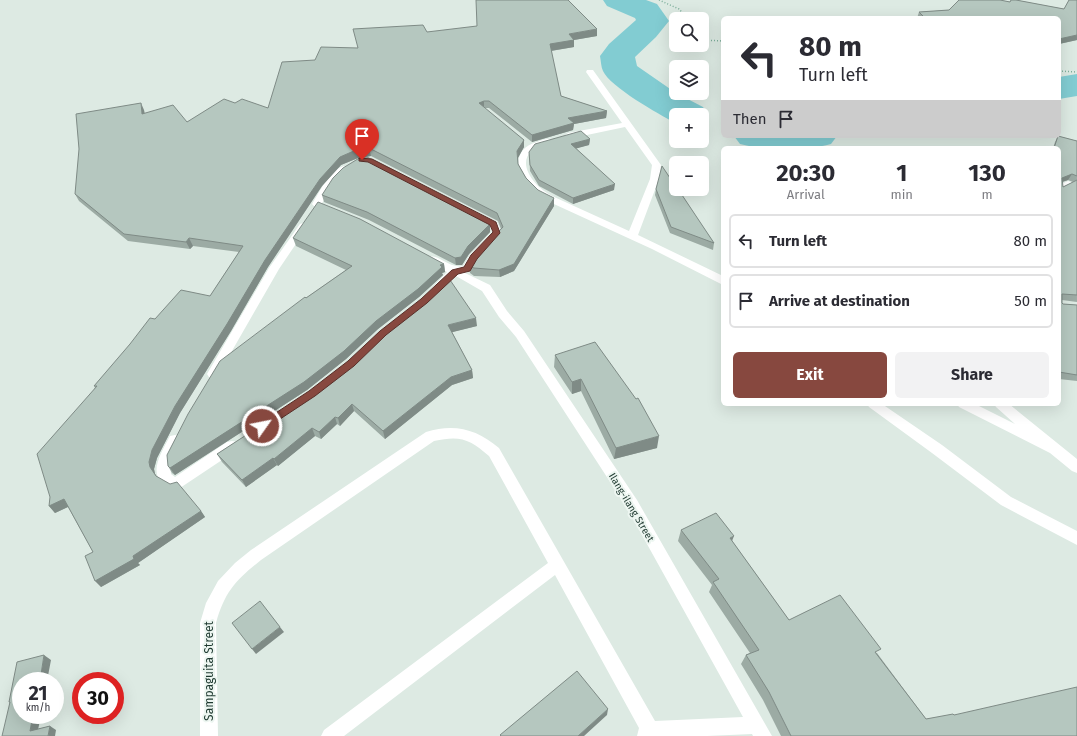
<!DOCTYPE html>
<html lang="en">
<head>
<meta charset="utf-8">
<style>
  body { margin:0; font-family:"Fira Sans",sans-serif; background:#f2f2f3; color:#2b2b33; height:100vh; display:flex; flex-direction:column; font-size:15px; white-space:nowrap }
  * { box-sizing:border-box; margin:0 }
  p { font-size:13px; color:#7c7c81 }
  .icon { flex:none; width:22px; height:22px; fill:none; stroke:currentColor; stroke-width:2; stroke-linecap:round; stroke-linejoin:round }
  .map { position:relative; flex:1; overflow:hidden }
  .drawer { position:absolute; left:721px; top:146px; width:340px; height:260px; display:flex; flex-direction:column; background:#fff; border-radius:6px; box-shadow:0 4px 16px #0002 }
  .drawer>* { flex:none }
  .banner { position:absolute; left:721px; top:16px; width:340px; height:122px; border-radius:6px; box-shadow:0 4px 16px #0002; background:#fff; color:#2b2b33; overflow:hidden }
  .tools { position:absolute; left:669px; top:12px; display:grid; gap:8px }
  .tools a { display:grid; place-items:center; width:40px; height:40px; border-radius:6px; background:#fff; box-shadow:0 4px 16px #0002; font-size:20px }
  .speed { position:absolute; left:12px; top:672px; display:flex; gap:8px; font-size:20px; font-weight:700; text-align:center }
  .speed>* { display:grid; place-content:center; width:52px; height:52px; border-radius:50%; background:#fff; box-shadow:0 4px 16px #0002; line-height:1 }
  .speed small { font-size:10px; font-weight:400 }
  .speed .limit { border:6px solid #d22; background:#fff; color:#111 }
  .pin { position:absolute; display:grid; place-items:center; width:34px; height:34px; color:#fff; margin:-41px -17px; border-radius:50% 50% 50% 0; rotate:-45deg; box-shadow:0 0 4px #0007 }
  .pin .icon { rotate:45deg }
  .me { position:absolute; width:44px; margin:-22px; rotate:57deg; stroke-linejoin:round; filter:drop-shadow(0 0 3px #0008) }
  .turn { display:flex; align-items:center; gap:14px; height:84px; padding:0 12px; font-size:18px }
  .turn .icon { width:52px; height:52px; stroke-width:2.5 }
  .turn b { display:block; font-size:28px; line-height:34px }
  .then { display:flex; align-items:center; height:38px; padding:0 12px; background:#0003; gap:8px; font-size:15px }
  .eta { display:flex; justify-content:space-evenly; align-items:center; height:68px; text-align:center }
  .eta b { font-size:24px; font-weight:700; line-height:28px }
  .cta { display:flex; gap:8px; margin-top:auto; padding:8px 12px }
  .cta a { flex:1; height:46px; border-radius:6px; background:#87483f; color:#fff; font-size:16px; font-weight:700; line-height:46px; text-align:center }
  .cta a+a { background:#f2f2f3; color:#2b2b33 }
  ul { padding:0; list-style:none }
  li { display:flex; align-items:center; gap:12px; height:54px; margin:0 8px 6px; padding:0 4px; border:2px solid #e1e1e2; border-radius:6px }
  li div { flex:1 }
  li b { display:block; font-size:15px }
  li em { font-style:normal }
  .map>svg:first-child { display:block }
</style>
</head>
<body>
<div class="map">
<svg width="1077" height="736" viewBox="0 0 1077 736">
  <rect width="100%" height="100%" fill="#ddeae3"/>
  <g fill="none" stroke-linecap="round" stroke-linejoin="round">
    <path fill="#82ccd2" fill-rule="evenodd" d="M603,0H646L657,4L669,21L656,37L635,57L637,66L676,93L703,107L708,115L703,123L702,115H676L675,123C659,114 610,87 603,71C601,67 601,61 600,56L609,44L636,20L635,18L607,6Z
      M1077,74V96L1059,99V77Z
      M734,136H837L831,144C806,151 765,151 740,144Z"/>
    <path stroke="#7caf9b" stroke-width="1.5" stroke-dasharray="1 2" stroke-linecap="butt" d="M659,0L679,9L688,19
      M702,40L723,41
      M1059,71L1077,72"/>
    <path fill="#fff" fill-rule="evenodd" d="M867,404H882L942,445L1011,497L1077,531V545L1001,505L932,453L869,407Z"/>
    <path fill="#fff" fill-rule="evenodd" d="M587,70H593L661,165L659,179L638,235L723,276V285L652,249L543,199C521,187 504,151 537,142C542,140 547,138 552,139L553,141L552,143C546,145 536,146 531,151C516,167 538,189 552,196L629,231L650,179L652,165L625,127L568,139L564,136L568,133L622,123L586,72Z
      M344,166L349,169L337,181L320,206H314L312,204C320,192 329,170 344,166Z
      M1068,181L1071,182L1073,184L1059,192V185Z
      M475,211L497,222L502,233L478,259L471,271L465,273L490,285L507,311L524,331L637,500L772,736H753L752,734L707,736H637L639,728L555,575L344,736H321L324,730L548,563L489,456C470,439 460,435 434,441L261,560C236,580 225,591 216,623L218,736H200V623L206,603L218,581L235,563L251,550L426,432C454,423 477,429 499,448L655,721L743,717L627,508L516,337L499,317L482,291L456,276L440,292H432L431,289L447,272L427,261L426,259L427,257C439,253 448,269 463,266L470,255L492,232L490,226L472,216L470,214L472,212Z
      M303,223L308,226L279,269L217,377L213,379L209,377L207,374L269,268L300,224Z
      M957,404H975L1015,424L996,407L994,404H1009L1077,459V473L1072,471L1050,453L959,407Z
      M175,435L180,436L182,440L170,462L171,474L175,477L227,442L232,441L237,442L239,446L237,450L180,488L175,490C144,479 159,457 170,436Z"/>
  </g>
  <path fill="#9caba4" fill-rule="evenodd" d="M959,0H1000L1010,2L1011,0H1016L1064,9L1069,0H1077V40L1059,44V18H917L919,12L949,10Z
    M427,32L597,36L574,40V47L551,51L561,96L607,111L606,118L574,124L573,130L532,142L489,108H484L524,140V147L518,157V164L526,178L554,206L514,271L500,277L474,276L470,273L469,266L472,264L501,229L498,221L371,156L358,158L341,165L322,186L268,267L231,331L180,413L157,458L154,469L155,474L156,476L201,511L205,517L138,563L140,565L101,587L93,552L68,507L55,513L49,506L95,387L94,386L155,319L210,296L239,252L193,246L190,249L128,241L79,201L75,194L144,110L145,114L187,122L235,103L268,108L315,60L357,48Z
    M1058,136L1077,141V302L1062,300V303L1063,304L1077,305V381L1059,379V148H1053L1055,142ZM1068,180L1073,182L1063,187L1062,182Z
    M590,139L589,145L576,148L614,190L573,204L539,186L530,171L529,152Z
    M656,189L714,243L713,250L670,233L655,195Z
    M322,195L490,232L469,254L462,265H456L369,220L324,202Z
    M293,238L444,264L445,272L442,273L443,275L419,297L378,329L346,359L307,390L175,475L172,473L168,466L306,298L346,270L296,246Z
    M477,326L452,332L472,370L473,378L452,385L385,439L354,411L340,426L337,424L321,439L315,436L278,466L277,465L246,487L222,462L217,454L314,391L354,359L386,329Z
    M555,355L657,448L614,459L581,391L572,394L554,367Z
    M681,530L732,541L789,620L877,653L926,719L954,715L1077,736H781L763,700L741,664L746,655L750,653L709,592L712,585L678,541Z"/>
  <path fill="#7f8b86" d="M597,29V36L568,41L569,34Z
    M1077,35V40L1059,44V39Z
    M574,40V47L550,51V44Z
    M484,101V108L479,103Z
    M141,103L144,110L145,121L142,114Z
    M607,111L606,118L574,124L573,130L532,142V135L568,118Z
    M590,139L589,145L571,150V144Z
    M524,140V147L518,158L517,151Z
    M369,148L371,156L358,158L341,165L322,186L268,267L231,331L180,413L157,458L154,469L155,474L160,483L150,467L149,462L152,450L175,406L265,260L320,179L340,157L356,150Z
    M1072,174L1068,180L1059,183L1062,178Z
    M615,184L614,190L573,204V198Z
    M554,198V206L514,271L500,277L499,270Z
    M490,224V232L469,254L462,265H456L455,258L468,246Z
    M189,238L193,246L190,249L186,242Z
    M444,264L445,272L442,273L443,275L419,297L378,329L346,359L307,390L175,475L170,468L376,321L440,265Z
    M476,318L477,326L449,333L448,325Z
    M472,370L473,378L452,385L385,439L383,431L451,377Z
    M581,379V391L572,394V382Z
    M352,404L354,411L340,426L338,418Z
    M335,417L337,424L321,439L319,432Z
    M312,428L315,436L278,466L274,459Z
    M659,436L657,448L614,459L616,448Z
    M273,458L277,465L246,487L242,480Z
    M64,499L70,506L55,513L49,506Z
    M201,511L205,517L138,563L140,565L101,587L95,581Z
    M734,536L730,546V538Z
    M280,627L284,632L256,654L252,649Z
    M44,655L51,660L47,681H40Z
    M608,709L607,715L584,736H578Z
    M33,715H41L37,735L30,731Z
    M50,726L56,730L55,736H48Z"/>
  <path fill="#b5c7bf" stroke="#7f8b86" d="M476,0H568L597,29L569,34L574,40L550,44L561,96L607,111L568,118L574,123L532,135L489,101H484L479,103L524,140L517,151L518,164L526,178L538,190L554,198L514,264L499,270L474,268L469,266L472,264L479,252L503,227L497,213L369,148L356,150L340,157L320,179L265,260L227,324L175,406L152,450L149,462L150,467L156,476L170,484L177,482L201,511L133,556L134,559L95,581L85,556L93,552L64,499L49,506L50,497L37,454L97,386H94L130,344L150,318L155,319L181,290L210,296L243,246L189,238L186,242L124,234L75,194L79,149L76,114L141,103L142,114L173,105L187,122L224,99L235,103L242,99L268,108L282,62L315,60L321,47L358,48L353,29L423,25L427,32L477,26Z
    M959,0H1000L1010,2L1011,0H1016L1064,9L1069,0H1077V35L1059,39V18H925L919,12L949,10Z
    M581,131L590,139L571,144L615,184L573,198L539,180L530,165L529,152L535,144Z
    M1058,136L1077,141V176L1072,174L1062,178L1063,187L1077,180V295L1062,294V303L1063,304L1077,305V375L1059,372V148H1054Z
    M361,157H367L488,220L490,224L468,246L461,257L455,258L367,212L322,195L333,178L343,168Z
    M662,166L676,187V189H678L714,243L671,227L656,189Z
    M318,202L360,219L444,264L440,265L442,267L418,289L376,321L344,351L304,382L170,468L168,466L167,455L188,414L220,361L305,297L306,298L352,266L293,238Z
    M448,277L476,318L448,325L472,370L451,377L383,431L352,404L338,418L335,417L319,432L312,428L274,459L273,458L242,480L217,454L314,391L354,359L386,329L428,297Z
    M595,342L636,399L638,398L659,436L616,448L581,379L572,382L555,355Z
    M716,513L734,536L730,538L789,620L840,595L881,649L875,652L926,719L953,714L954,715L1077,687V736H791L769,692L746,655L759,650L713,582L719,579L681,530Z
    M260,601L280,627L252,649L232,623Z
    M44,655L40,681H21V715H33L30,731L50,726L48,736H2L10,702H9L17,662Z
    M577,671L608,709L578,736H501L500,735Z"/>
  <path fill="#87483f" stroke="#582f29" d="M359,158L372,159L496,222L500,233L477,259L470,271L458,274L427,303L386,335L354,366L315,396L265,429H259L257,426L259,424L309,391L348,361L380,331L421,299L452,270L464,267L471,255L493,232L490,225L368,162L359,161Z"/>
  <g text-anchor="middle" stroke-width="4" stroke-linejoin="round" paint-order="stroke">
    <g font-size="10" fill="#1e3930" stroke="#edf6f1">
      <text transform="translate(632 507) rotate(59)" y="4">Ilang-ilang Street</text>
    </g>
    <g font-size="12" fill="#1e3930" stroke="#edf6f1">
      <text transform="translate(209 671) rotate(-90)" y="4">Sampaguita Street</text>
    </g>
  </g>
</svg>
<div class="tools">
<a><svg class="icon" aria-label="search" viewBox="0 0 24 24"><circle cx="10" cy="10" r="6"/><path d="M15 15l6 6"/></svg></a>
<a><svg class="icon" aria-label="layers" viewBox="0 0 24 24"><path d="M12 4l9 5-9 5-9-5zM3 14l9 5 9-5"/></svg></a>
<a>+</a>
<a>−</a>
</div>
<div class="speed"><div>21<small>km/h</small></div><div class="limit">30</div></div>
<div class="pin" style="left:362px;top:160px;background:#d93025"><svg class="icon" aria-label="arrive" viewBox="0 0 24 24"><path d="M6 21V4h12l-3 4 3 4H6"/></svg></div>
<svg class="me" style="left:262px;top:426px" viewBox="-20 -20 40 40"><circle r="17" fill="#87483f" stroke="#fff" stroke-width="3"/><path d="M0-11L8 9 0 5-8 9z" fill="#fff"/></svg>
<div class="banner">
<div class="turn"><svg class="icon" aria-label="left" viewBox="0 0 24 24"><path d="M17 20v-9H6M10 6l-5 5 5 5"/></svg><div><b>80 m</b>Turn left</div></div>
<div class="then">Then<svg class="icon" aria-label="arrive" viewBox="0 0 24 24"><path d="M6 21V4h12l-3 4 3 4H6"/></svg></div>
</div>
<section class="drawer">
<div class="eta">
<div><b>20:30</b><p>Arrival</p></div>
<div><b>1</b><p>min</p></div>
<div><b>130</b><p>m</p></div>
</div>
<ul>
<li><svg class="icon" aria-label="left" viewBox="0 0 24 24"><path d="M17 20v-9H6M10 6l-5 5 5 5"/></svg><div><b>Turn left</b></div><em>80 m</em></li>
<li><svg class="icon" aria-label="arrive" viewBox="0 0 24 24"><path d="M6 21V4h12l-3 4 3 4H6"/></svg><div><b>Arrive at destination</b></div><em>50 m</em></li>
</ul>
<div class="cta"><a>Exit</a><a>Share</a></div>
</section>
</div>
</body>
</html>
